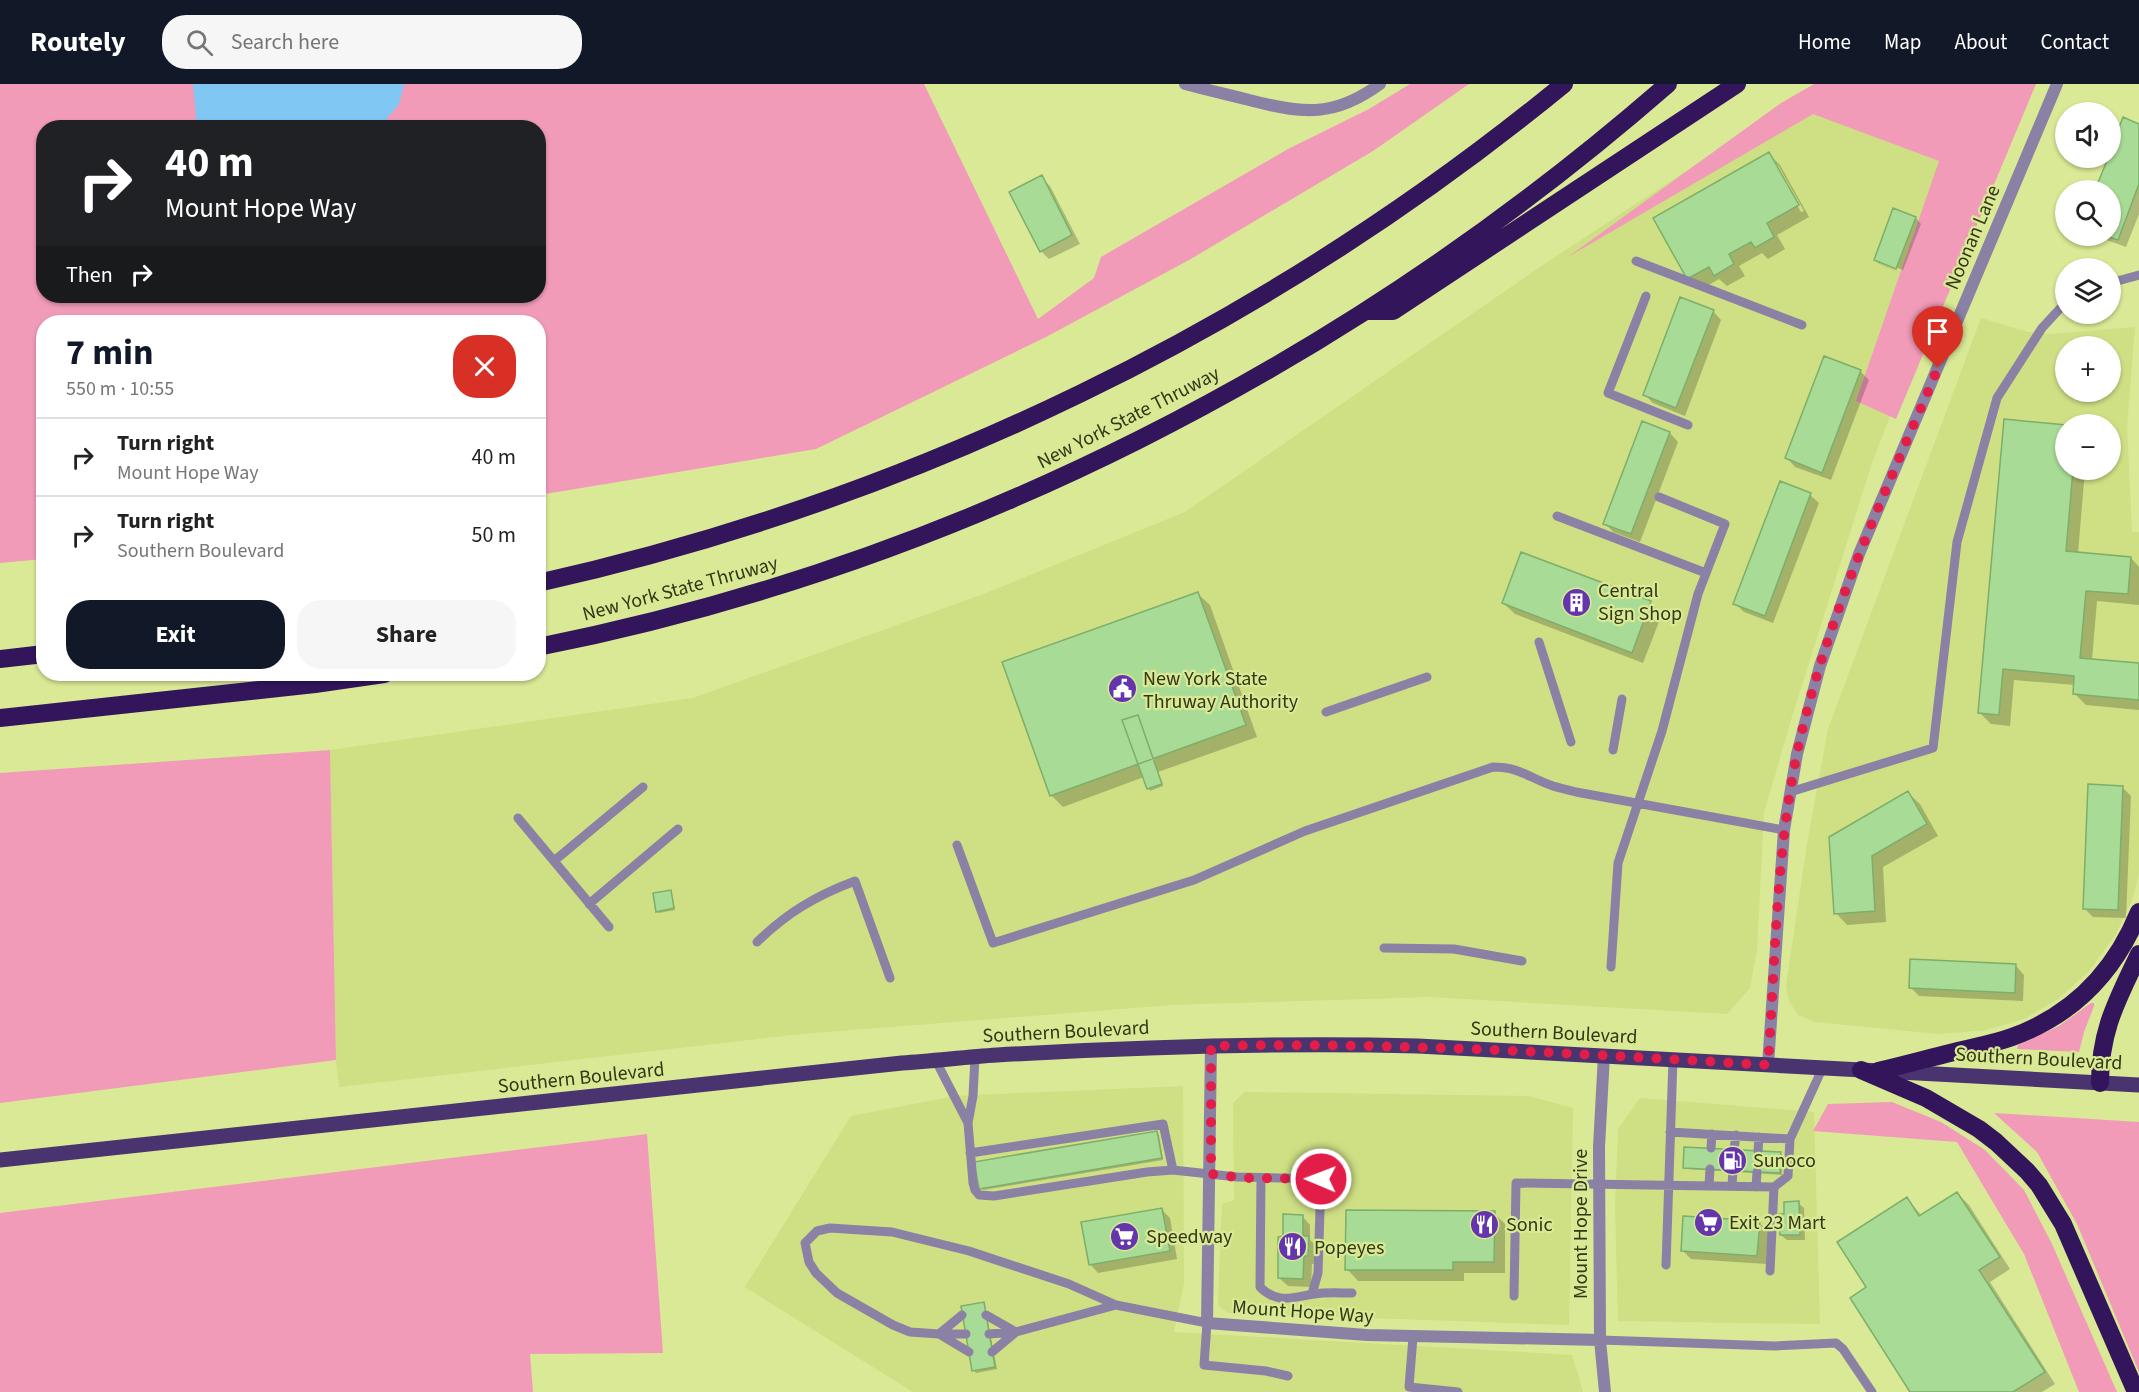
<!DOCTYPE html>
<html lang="en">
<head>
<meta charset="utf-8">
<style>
  body { margin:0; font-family:"Source Sans 3",sans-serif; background:#f6f6f6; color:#222; height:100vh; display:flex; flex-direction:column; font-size:22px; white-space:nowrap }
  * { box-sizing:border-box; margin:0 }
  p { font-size:20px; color:#767676 }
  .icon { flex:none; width:33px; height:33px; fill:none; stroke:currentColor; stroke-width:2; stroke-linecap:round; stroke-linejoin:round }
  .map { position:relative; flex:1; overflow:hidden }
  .sheet { position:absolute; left:36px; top:231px; width:510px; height:366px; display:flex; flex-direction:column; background:#fff; border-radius:24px; box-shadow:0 2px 4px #0004 }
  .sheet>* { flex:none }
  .banner { position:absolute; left:36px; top:36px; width:510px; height:183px; border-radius:24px; box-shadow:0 2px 4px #0004; background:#202124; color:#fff; overflow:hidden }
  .controls { position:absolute; left:2055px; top:18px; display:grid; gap:12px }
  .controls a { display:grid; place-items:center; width:66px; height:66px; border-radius:50%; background:#fff; box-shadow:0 2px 4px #0004; font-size:30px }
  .pin { position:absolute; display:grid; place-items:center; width:51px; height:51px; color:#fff; margin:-62px -26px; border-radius:50% 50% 50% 0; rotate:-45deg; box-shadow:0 0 6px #0007 }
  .pin .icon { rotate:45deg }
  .me { position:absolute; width:66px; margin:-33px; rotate:271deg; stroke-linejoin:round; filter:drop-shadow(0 0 4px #0008) }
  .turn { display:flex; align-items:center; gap:21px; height:126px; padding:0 30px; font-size:27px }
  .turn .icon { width:78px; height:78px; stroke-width:2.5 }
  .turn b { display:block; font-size:42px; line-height:51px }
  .then { display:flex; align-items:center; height:57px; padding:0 30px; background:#0003; gap:12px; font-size:22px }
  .round { display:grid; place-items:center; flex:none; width:63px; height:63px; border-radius:24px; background:#f6f6f6 }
  .summary { display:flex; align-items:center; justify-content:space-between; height:102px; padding:0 30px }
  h1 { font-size:36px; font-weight:700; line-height:45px; color:#111827 }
  .cta { display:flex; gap:12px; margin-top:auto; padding:12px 30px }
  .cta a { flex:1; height:69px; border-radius:24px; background:#111827; color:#fff; font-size:24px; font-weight:700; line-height:69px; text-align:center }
  .cta a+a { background:#f6f6f6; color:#222 }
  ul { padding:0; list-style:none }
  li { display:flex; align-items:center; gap:18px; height:78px; padding:0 30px; border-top:2px solid #e0e0e0 }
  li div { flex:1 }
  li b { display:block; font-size:22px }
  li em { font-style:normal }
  header { display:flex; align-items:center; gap:36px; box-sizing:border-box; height:84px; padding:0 30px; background:#111827; color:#fff }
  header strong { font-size:28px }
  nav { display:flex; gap:33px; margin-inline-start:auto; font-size:21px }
  .search { width:420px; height:54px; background:#f6f6f6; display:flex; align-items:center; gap:15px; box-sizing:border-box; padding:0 21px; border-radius:24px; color:#767676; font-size:22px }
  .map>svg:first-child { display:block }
</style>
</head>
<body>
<header>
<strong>Routely</strong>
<div class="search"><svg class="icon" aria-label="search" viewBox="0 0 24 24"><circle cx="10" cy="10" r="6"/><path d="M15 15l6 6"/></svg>Search here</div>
<nav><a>Home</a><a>Map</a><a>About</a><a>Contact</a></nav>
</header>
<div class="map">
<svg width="2139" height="1308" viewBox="0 0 2139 1308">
  <rect width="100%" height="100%" fill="#d9e995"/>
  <path fill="#cedf84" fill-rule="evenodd" d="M1838,0L2007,29L1872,379L1791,636L1764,729L1757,866L1750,904L1727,930L1429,913L1171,921L801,950L339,1003L336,976L330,666L693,614L981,511L1185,428L1543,181L1759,39Z
    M1981,234L2028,248L2051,250L2135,243L2127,342L2132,448H2139V790L2132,816L2116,850L2089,887L2058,915L2024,935L1986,946L1939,950L1815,938L1798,931L1789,917L1786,902L1807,760L1828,645ZM2066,262H2110V308H2066ZM2066,340H2110V386H2066Z
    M1183,1002L1184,1199L1174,1248L1572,1271L1583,1308H913L745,1203L851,1032L955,1012Z
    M1245,1008L1528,1012L1573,1024L1569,1241L1228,1229L1218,1221L1222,1120L1234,1116L1233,1019Z
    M1640,1014L1814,1028L1820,1240L1618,1237L1615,1123L1618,1045Z"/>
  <path fill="#f19bb9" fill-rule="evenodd" d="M0,0H924L1038,235L1094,194L1101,173L1288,65L1369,25L1410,0H1469L1373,67L1189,176L1046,253L816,365L539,411L538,238H44L43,475L0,479ZM44,44H538V212H44Z
    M1814,0H2036L1896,335L1856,317L1939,77L1813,30L1568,173L1781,19Z
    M330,666L336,976L0,1019V689Z
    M2091,919H2094V922L2084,948L2079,968L2017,965L2018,961L2059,942Z
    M1892,1018L1941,1038L1985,1066L2024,1106L2052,1160L2117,1308H2079L2024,1170L1957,1058L1813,1047L1828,1020Z
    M1994,1029L2139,1038V1288L2077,1140L2037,1068Z
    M647,1050L663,1269L530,1270L533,1308H0V1129Z"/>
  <path fill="#81c7f3" d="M193,0H404L399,20L380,43L197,44Z"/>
  <path fill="#0003" fill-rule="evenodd" d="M2139,41V130L2126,163L2095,152H2110V106H2097L2110,74Z
    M1769,70L1780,81L1809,133L1777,151L1785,165L1768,175L1762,169L1739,182L1745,192L1727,202L1719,195L1700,206L1689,194ZM1775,81H1778L1804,127L1801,128Z
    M1041,93L1050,102L1080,160L1049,175L1041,167Z
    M1894,126L1916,134L1921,140L1903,186L1880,177V180L1902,190L1881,181L1875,176Z
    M1713,227L1721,236L1685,332L1653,319L1645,311Z
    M1860,287L1869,296L1831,396L1795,383L1787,374Z
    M1670,349L1678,358L1640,458L1613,448L1605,439Z
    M2066,386H2085L2078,469L2131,474L2139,483V521L2097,517L2092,576L2139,580V626L2086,621L2074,609L2075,601L2014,596L2010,642L1991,640L1979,628Z
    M1810,411L1819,419L1773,539L1744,528L1735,519Z
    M1522,470L1651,519L1662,530L1643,579L1515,530L1503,519Z
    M1198,510L1210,521L1257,653L1158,688L1163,702L1150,707L1144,693L1063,723L1051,711Z
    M2123,704L2131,712L2126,834L2093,833L2084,824Z
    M1908,709L1920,720L1938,752L1883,783L1886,838L1847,841L1836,829Z
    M670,808L672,810L675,826L659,829L657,827Z
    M2016,882L2024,891L2023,917L1919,912L1911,904Z
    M1157,1049L1159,1051L1163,1076L983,1106L980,1104Z
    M1781,1070L1783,1072L1782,1091L1687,1085L1685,1083Z
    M1957,1109L1969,1121L2010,1185L1990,1198L2055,1300L2042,1308H1912L1868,1204L1907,1115L1922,1132Z
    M1798,1119L1804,1124L1805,1156H1787L1781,1151L1786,1131Z
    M1162,1126L1170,1134L1177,1175L1098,1189L1090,1180Z
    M1494,1129L1505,1140V1189H1464V1197H1358L1347,1185Z
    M1302,1132L1310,1141V1156L1317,1162L1316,1180H1312L1311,1203L1288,1202L1279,1194L1284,1153Z
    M1759,1139L1768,1147L1766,1180L1691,1175L1683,1167Z
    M983,1220L985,1222L997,1285L976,1289L974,1287L963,1224Z"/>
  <path fill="#a8db95" stroke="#7dae6a" stroke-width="1.5" d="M2123,33L2139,40V100L2118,156L2106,152H2110V106H2095L2108,74H2110V67Z
    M1769,68L1799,121L1767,139L1774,153L1755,164L1751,158L1729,170L1734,180L1714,192L1709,183L1687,195L1653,134Z
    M1042,91L1072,151L1040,168L1009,108Z
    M1893,124L1916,133L1896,185L1874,176Z
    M1680,213L1714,226L1676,324L1643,311Z
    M1824,272L1861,286L1822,389L1785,374Z
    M2004,335L2066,341V386H2073L2066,467L2131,473L2128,510L2086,507L2080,574L2139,579V616L2073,610L2074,592L2003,585L1999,631L1978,629Z
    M1642,337L1670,348L1631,450L1603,440Z
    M1780,397L1811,409L1765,532L1733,520Z
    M1521,468L1651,517L1632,569L1502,519Z
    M1198,508L1246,641L1050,712L1002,578Z
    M1138,631L1162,700L1147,705L1122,636Z
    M2088,700L2123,702L2118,826L2083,825Z
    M1908,707L1927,740L1872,772L1875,827L1834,830L1829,753Z
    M671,806L674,824L656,828L653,809Z
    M1910,875L2016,880L2015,909L1909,904Z
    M1157,1047L1162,1074L979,1105L974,1078Z
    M1684,1063L1781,1068L1780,1089L1683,1084Z
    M1957,1108L2000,1173L1979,1186L2045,1288L2013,1308H1910L1850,1214L1866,1203L1837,1158L1907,1113L1919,1132Z
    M1799,1117L1800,1151H1780L1779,1130H1784V1118Z
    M1162,1124L1170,1167L1089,1181L1081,1138Z
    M1346,1126L1495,1127L1494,1178H1453V1186H1345Z
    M1283,1130L1303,1131V1152H1309L1308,1172H1304L1303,1195L1278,1194V1153L1283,1152Z
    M1683,1132L1760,1137L1757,1172L1681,1167Z
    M984,1218L995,1283L972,1287L961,1222Z"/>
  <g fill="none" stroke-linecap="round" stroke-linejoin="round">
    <path stroke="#8b81a4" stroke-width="9" d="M1636,177L1802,241
      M2110,199L2139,191
      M1646,212L1608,309L1688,341
      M1557,432L1706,489
      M1539,558L1571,658
      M1326,628L1427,593
      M1613,666L1622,615
      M1790,708L1933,664L1957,458L1997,314L2042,244L2066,218
      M518,734L609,843
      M957,761L993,859L1194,796L1305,747L1493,683C1520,683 1529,694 1553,702C1560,704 1568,706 1576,708L1784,746
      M554,777L643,703
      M589,820L678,745
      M757,858C787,829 815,812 855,797L890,894
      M1384,864L1454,865L1522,877
      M1611,883L1618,779L1662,647L1698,510L1725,440L1659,413
      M975,973L973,1012L968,1039L973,1099L975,1106L979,1111L994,1112L1147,1088L1173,1086L1237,1093L1321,1095L1318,1189L1312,1210
      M936,977L968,1039
      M1670,1048L1790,1055
      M1711,1064L1712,1050
      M1734,1065L1736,1051
      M1758,1067L1759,1053
      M970,1069L1163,1040L1173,1086
      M1261,1094L1260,1203C1278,1221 1294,1213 1314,1210C1326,1208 1340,1209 1352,1209
      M1709,1102L1710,1085
      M1732,1102L1733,1086
      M1756,1103L1757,1088
      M1666,1181L1673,975
      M1770,1187L1774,1103
      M1514,1212L1516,1099L1774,1103L1788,1092L1790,1055L1823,983
      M962,1231L939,1250H966
      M986,1231L1016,1248L989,1250
      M1413,1253L1409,1303L1458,1308
      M1600,1256L1775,1262L1836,1259L1843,1265L1872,1308
      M969,1268L939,1250L910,1248L893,1241L837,1209L816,1189L809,1178L805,1159L817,1147L830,1144L892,1148L969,1167L1069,1200L1116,1221L1207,1239L1204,1281L1266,1287L1288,1292
      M992,1268L1016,1248L1116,1221"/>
    <path stroke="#8b81a4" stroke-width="12" d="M1185,0C1207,6 1230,11 1253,17C1304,30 1335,33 1380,0
      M1211,962L1207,1239L1367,1251L1600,1256
      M1604,971L1599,1063L1600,1256L1605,1308
      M1768,981L1784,746L1797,670L1820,582L1859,470L2057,0"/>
    <path stroke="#493470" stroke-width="15" d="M0,1076L902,979C934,977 965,973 997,971C1137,963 1278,958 1418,962L2139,1001"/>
    <path stroke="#33155c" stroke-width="18" d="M1367,227H1393L1737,0
      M538,499C914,415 1267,244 1564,0
      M538,563C957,480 1347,280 1668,0
      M0,575L44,570
      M0,634L315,600L384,590
      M1861,986L1926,1014L1979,1045L1996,1058L2027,1087L2039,1101L2063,1140L2136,1308
      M1878,987C1904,981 1929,974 1954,968C1973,963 1993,960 2012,953C2073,931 2115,887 2139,828
      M2100,999C2100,946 2117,917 2139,870"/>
  </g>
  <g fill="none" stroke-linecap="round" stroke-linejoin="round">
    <path stroke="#e11d48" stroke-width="10" stroke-dasharray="0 18" d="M1321,1095L1244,1094L1211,1090V962C1397,958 1583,970 1768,981C1776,867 1776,750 1804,639C1834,516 1889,400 1938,284"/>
  </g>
  <defs>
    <symbol id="building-disc" viewBox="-11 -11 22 22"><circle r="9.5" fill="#6535ac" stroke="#d9e995"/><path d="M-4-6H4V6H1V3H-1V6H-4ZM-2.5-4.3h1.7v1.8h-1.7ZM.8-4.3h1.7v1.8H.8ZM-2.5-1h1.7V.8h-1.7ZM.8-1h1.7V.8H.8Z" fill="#fff"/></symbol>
    <symbol id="civic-disc" viewBox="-11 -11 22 22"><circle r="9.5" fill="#6535ac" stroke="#d9e995"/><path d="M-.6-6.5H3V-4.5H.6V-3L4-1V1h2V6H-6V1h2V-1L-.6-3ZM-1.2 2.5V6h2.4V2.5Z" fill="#fff"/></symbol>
    <symbol id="fuel-disc" viewBox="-11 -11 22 22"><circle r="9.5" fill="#6535ac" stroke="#d9e995"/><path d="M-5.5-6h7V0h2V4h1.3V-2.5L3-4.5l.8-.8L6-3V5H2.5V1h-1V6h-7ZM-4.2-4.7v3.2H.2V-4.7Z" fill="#fff"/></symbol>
    <symbol id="supermarket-disc" viewBox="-11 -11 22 22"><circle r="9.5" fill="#6535ac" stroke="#d9e995"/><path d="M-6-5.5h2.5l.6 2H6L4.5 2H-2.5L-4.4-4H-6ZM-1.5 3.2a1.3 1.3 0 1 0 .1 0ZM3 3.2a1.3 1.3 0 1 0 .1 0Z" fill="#fff"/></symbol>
    <symbol id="restaurant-disc" viewBox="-11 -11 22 22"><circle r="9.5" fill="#6535ac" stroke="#d9e995"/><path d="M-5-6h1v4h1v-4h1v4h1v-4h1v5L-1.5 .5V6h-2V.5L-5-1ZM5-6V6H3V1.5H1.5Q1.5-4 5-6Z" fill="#fff"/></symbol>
  </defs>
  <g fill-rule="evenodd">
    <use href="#building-disc" x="1560" y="502" width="33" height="33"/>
    <use href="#civic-disc" x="1106" y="588" width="33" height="33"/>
    <use href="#fuel-disc" x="1716" y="1060" width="33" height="33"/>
    <use href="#supermarket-disc" x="1692" y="1122" width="33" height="33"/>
    <use href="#restaurant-disc" x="1468" y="1124" width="33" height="33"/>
    <use href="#supermarket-disc" x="1108" y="1136" width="33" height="33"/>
    <use href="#restaurant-disc" x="1276" y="1146" width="33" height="33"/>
  </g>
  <g text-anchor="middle" stroke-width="4.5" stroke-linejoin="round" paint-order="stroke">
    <g font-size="20" fill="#323715" stroke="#d9e995">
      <text transform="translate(1972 153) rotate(-67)" y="7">Noonan Lane</text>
      <text transform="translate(1128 333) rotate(-27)" y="7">New York State Thruway</text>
      <text transform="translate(680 504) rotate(-15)" y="7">New York State Thruway</text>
      <text transform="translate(1066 947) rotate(-3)" y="7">Southern Boulevard</text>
      <text transform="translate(1554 948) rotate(3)" y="7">Southern Boulevard</text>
      <text transform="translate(2039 974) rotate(3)" y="7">Southern Boulevard</text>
      <text transform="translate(581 993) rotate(-6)" y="7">Southern Boulevard</text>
      <text transform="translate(1580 1140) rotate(-90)" y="7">Mount Hope Drive</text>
      <text transform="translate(1303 1227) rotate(4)" y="7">Mount Hope Way</text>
    </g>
    <g font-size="20" fill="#323715" stroke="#d9e995" text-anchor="start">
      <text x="1598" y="513">Central<tspan x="1598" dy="23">Sign Shop</tspan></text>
      <text x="1143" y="601">New York State<tspan x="1143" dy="23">Thruway Authority</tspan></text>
      <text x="1753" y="1083">Sunoco</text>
      <text x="1729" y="1145">Exit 23 Mart</text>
      <text x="1506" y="1147">Sonic</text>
      <text x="1146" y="1159">Speedway</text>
      <text x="1314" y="1170">Popeyes</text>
    </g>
  </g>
</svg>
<div class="controls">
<a><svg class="icon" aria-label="sound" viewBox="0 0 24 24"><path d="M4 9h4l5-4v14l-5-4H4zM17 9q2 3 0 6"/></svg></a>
<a><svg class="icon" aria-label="search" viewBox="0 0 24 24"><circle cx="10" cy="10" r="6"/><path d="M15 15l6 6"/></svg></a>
<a><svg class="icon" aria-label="layers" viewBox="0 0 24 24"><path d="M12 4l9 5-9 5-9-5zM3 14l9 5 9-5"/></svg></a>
<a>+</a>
<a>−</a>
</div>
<div class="pin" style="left:1938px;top:284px;background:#d93025"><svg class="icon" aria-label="arrive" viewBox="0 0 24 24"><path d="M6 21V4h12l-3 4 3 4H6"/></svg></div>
<svg class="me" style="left:1321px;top:1095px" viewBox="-20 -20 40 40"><circle r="17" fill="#e11d48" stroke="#fff" stroke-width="3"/><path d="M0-11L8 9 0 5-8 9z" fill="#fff"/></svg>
<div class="banner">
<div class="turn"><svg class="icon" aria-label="right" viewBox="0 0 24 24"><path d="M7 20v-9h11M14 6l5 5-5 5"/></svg><div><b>40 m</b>Mount Hope Way</div></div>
<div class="then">Then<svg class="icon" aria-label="right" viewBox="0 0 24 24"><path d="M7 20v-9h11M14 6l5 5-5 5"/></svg></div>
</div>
<section class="sheet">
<div class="summary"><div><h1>7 min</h1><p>550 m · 10:55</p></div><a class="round" style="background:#d93025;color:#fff"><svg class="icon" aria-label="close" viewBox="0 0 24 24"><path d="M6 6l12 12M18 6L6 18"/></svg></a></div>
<ul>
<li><svg class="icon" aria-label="right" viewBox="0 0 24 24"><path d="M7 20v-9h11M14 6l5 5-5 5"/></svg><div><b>Turn right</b><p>Mount Hope Way</p></div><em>40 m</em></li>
<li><svg class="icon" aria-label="right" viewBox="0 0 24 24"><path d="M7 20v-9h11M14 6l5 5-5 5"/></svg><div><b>Turn right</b><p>Southern Boulevard</p></div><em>50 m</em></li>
</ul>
<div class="cta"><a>Exit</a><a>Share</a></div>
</section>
</div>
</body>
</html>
